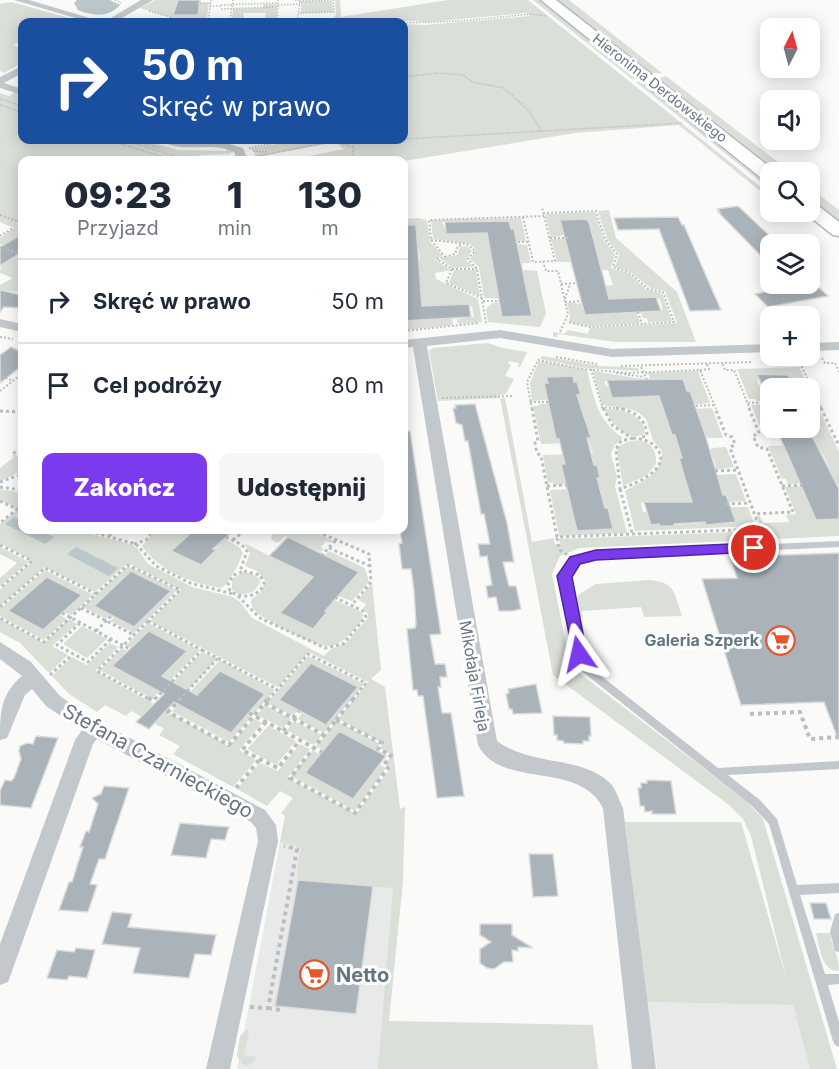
<!DOCTYPE html>
<html lang="pl">
<head>
<meta charset="utf-8">
<style>
  body { margin:0; font-family:Inter,sans-serif; background:#f6f6f7; color:#1f2937; height:100vh; display:flex; flex-direction:column; font-size:22px; white-space:nowrap }
  * { box-sizing:border-box; margin:0 }
  p { font-size:20px; color:#747a83 }
  .icon { flex:none; width:33px; height:33px; fill:none; stroke:currentColor; stroke-width:2; stroke-linecap:round; stroke-linejoin:round }
  .map { position:relative; flex:1; overflow:hidden }
  .sheet { position:absolute; left:18px; top:156px; width:390px; height:378px; display:flex; flex-direction:column; background:#fff; border-radius:12px; box-shadow:0 3px 15px #0003 }
  .sheet>* { flex:none }
  .top-card { position:absolute; left:18px; top:18px; width:390px; height:126px; border-radius:12px; box-shadow:0 3px 15px #0003; background:#1a4fa0; color:#fff; overflow:hidden }
  .needle { width:39px; rotate:6deg }
  .buttons { position:absolute; left:760px; top:18px; display:grid; gap:12px }
  .buttons a { display:grid; place-items:center; width:60px; height:60px; border-radius:12px; background:#fff; box-shadow:0 3px 15px #0003; font-size:30px }
  .pin { position:absolute; display:grid; place-items:center; width:51px; height:51px; color:#fff; margin:-26px; border:3px solid #fff; border-radius:50%; box-shadow:0 2px 6px #0007 }
  .me { position:absolute; width:66px; margin:-33px; rotate:349deg; stroke-linejoin:round; filter:drop-shadow(0 0 4px #0008) }
  .turn { display:flex; align-items:center; gap:21px; height:126px; padding:0 24px; font-size:27px }
  .turn .icon { width:78px; height:78px; stroke-width:2.5 }
  .turn b { display:block; font-size:42px; line-height:51px }
  .eta { display:flex; justify-content:space-evenly; align-items:center; height:102px; text-align:center }
  .eta b { font-size:36px; font-weight:800; line-height:42px }
  .primary-button { display:flex; gap:12px; margin-top:auto; padding:12px 24px }
  .primary-button a { flex:1; height:69px; border-radius:12px; background:#7c3aed; color:#fff; font-size:24px; font-weight:800; line-height:69px; text-align:center }
  .primary-button a+a { background:#f6f6f7; color:#1f2937 }
  ul { padding:0; list-style:none }
  li { display:flex; align-items:center; gap:18px; height:84px; padding:0 24px; border-top:2px solid #e0e1e3 }
  li div { flex:1 }
  li b { display:block; font-size:22px }
  li em { font-style:normal }
  .map>svg:first-child { display:block }
</style>
</head>
<body>
<div class="map">
<svg width="839" height="1069" viewBox="0 0 839 1069">
  <rect width="100%" height="100%" fill="#fafaf8"/>
  <path fill="#e8e9e9" d="M285,816L403,880L383,1069H237Z
    M647,1002L793,1005L810,1069H657Z"/>
  <path fill="#dadfd7" d="M155,0H178L174,15H197V3H209L207,18H185L180,20L202,22H171V17L140,8Z
    M335,0H340L341,17L448,0H528L771,195V200L679,125L575,133L404,161L330,160V158L298,160V158L344,149L336,142L253,158L256,157L253,150L247,149L290,142L283,140H404V24L425,25L530,16L527,13L428,22L362,19L359,20L378,22H319L323,20L317,19L333,18L336,15Z
    M533,0H541L637,77L632,79Z
    M554,0H569L662,73H648Z
    M301,1H332L333,12L301,13Z
    M12,2L83,22H22V40L13,45L22,48V63L4,73L0,71V4Z
    M264,4H277V7L272,8H277L276,22L264,21L266,13H243L244,17L242,22H244H232L233,9L263,8Z
    M666,76L791,172H773L656,79Z
    M645,81L771,184V190L636,82Z
    M15,92L22,95V140H143L178,150L226,151L227,147L235,151L229,154L200,155L196,157L199,160H22V234L10,242L12,249L0,244V238L14,228L0,222V93L9,96Z
    M810,188L839,210V225L810,202Z
    M609,210L616,238L677,292L696,342H616L558,334L556,338L553,336V332L564,334L568,330L588,334L590,328L677,323L665,291L650,288L632,273L615,267L619,254L607,239L598,211Z
    M595,212L604,240L615,254L611,268L629,274L647,290L662,293L672,321L648,322L647,318H643L641,313L663,310L660,300L656,297L607,300L608,294L603,286L613,285L608,270L589,271L584,255L598,254L595,244H593V238L561,223L562,229H565L564,235L551,238L545,214Z
    M419,218L427,220L430,242L443,256L434,259L451,270L435,273L436,279L478,299L482,322L458,324L457,319L474,317L472,307L469,304L419,306L422,301L419,277H404V273H406L405,260H420L419,250H416L415,246H418L415,243L417,236L414,235L416,225H404V219Z
    M521,218L526,241H513L509,221L442,222L447,234L489,232L517,244L527,245L531,263L493,264V271L520,273L525,270L537,271L546,313L540,327L488,322L486,309L492,303L501,302L502,306H499L502,317L532,316L521,277H494L499,290H497V294H500L501,299L484,298L479,267L470,259L476,250L470,244L433,239L431,220Z
    M551,239H567L566,243L572,260L569,262H546H557Z
    M467,246L472,251L466,260L474,267L453,268L441,259L457,255L460,247Z
    M0,248L15,254L22,261V288L16,292L0,290V285L13,278L0,273L1,266L7,262L0,259Z
    M454,270H476L480,296L449,283Z
    M575,302L576,304L582,303L588,315L637,313L640,323L591,326L569,322L570,316L567,303Z
    M437,318H452L453,325L404,330V321Z
    M488,343L502,348L527,352L520,367H518L519,363L509,361L508,364L511,365L505,376L514,379L506,394L499,395L500,398H505L532,542L554,538L555,544H560L559,539L762,531L757,516H760L763,523L789,522L786,515L796,514L785,487L804,486L802,489L805,494H808L807,499L816,520L839,519V536L579,548L560,556L552,574L568,654L574,669L746,801L763,819L837,1069H810L793,1005L647,1002L625,822H741L787,981L751,836L743,819L729,805L553,675L500,398L438,401L429,351L433,348Z
    M542,356L601,366L638,368L639,371L585,368L540,359Z
    M539,361L587,370C595,400 596,419 623,438L614,446L611,454L617,477L615,486L627,533L559,536L550,490L570,489L571,508H575L573,515L577,531L613,529L608,508H605L597,478H600L597,465H594L592,457L564,458L569,484L553,485V482L548,483L543,455L593,454L589,442L541,444L533,406H539V404L552,403L556,439L591,438L577,395L580,394L577,383L574,382L573,376L546,378L548,383H544L547,395H550L551,399L532,401L530,383Z
    M799,367L809,388H791L780,374H758L760,380L757,381L769,401H757L756,399H749L737,369Z
    M593,371L641,379L604,381L606,386L662,394L665,415H668L667,421L672,435H686L682,458L679,459L683,472H686L685,479L688,488H695L700,502H641L643,512H647L651,525L659,524L660,526L719,522L720,524H728V522L736,521L731,507H748L755,526L635,531L625,491C643,480 662,476 662,451L653,440L646,419L639,413L630,409L602,405Z
    M698,371L710,403L692,405L693,400L690,391L650,380L649,375L645,373Z
    M810,390L839,452V488L835,487L826,468L829,467L823,454H820L812,434L764,436L751,405L770,404L771,428H776L779,433L813,431L810,424Z
    M712,408L723,438H709L701,434H705L702,425H699L696,409Z
    M604,409C620,408 644,414 645,433C627,444 612,423 604,409Z
    M630,441C647,438 657,446 656,464L647,475L623,486L617,450L619,446Z
    M799,445L803,483L788,484L786,479H782L768,446Z
    M726,447L734,467L715,470L713,467L716,466L713,457H710L708,452L712,448Z
    M14,454L22,458V471L0,481V468L14,457L12,456Z
    M736,474L746,501L726,502L728,500L726,495H723L716,475Z
    M0,489L22,493V530H80L90,534L131,544L137,548L148,564L192,587L233,597L240,602L252,618L324,656L331,649L346,643L368,618V614L363,609L366,604L358,600L372,583L381,670L371,679L385,687L400,809L405,807L403,880L389,1021L593,1025L598,1069H378L393,888L298,880L297,868L301,847L280,842L285,816L281,813L293,798L280,791L267,806L237,789L260,763L278,771L300,744L310,749L287,778L356,814L391,767L386,764L392,755L380,748L383,743L338,719L368,682L309,652L278,687L150,621L181,590L128,563L95,592L45,567L0,606V590L33,561L0,543V524L18,509L0,500Z
    M149,530H198L195,533L192,532L172,551L201,565L224,538L240,548L243,553L235,571L224,586L221,588C191,583 160,572 142,546L152,535Z
    M278,530H324L320,534L333,541L331,543L326,541L321,547L324,549L321,552L285,536L278,543L272,540L271,536Z
    M244,543L295,569L298,567L320,578L281,613L313,629L327,613L325,611L334,600L360,611L363,615L362,620C353,630 344,645 329,646C316,647 272,623 260,615C254,611 251,606 251,600L260,593L266,581L257,571L245,566L250,553Z
    M0,547L29,562L0,586V578L17,563L0,554Z
    M329,551L365,568L369,582L352,601L338,596L359,572L325,556Z
    M128,566L177,590L134,633L110,621L115,617L131,571L94,605L110,614L106,619L83,607Z
    M45,570L93,595L71,615L64,612L81,595L9,611L43,630L60,615L67,619L44,640L0,616V609Z
    M242,573H250L259,578L260,583L253,592L239,595L232,589V579Z
    M649,580C676,582 674,593 682,616L644,617L641,607L582,611L583,618L579,617L575,609L578,595L596,584Z
    M0,619L44,643L69,619L77,624L52,646L68,655L49,673L20,643L0,632Z
    M148,623L200,650L152,699L100,670L122,648L128,651L113,667L152,687L187,651L149,631L131,648L126,645Z
    M82,626L107,639L87,658L63,644Z
    M110,643L118,647L95,671L154,704L142,717L131,711L126,716L105,705L97,712L69,694L52,676L72,657L87,665Z
    M202,652L217,659L188,690L173,682Z
    M308,656L364,684L324,733L298,719L302,713L326,725L358,687L311,664L279,700L298,710L293,716L267,703Z
    M220,660L275,690L254,713L251,711L265,694L220,671L186,707L231,733L247,715L251,717L229,742L172,711Z
    M265,705L291,719L283,728L257,715Z
    M165,711L229,746L254,719L262,723L239,750L256,760L233,787L173,754L180,746L159,735L164,729L154,723Z
    M294,721L322,735L314,745L287,730Z
    M337,721L380,744L375,750H324L316,746Z
    M268,726L296,741L276,765L247,749Z
    M313,750L320,755L379,764L386,768L355,811L291,776Z
    M816,933H830C832,948 839,954 839,971C821,972 820,947 816,933Z
    M247,1029L249,1032L244,1055L256,1057C254,1064 249,1067 242,1064L237,1056L240,1036Z"/>
  <path fill="#bbc7cb" d="M77,0H110L120,5C108,18 93,16 78,10L74,3Z
    M14,517L22,521V530H39L54,537L45,544L5,524Z
    M76,547L118,568L109,576L67,554Z"/>
  <path fill="#aab3b9" stroke="#dcdcda" stroke-width="1.5" d="M178,0H200L198,15H173Z
    M738,206L771,237V266L718,212H720L717,209Z
    M678,217L682,225H684L721,310L690,311L659,229L618,230L614,218Z
    M585,219L589,222L609,299L656,297L661,311L585,315L560,220Z
    M509,221L511,229H514L532,316L502,317L487,233L446,234L445,222Z
    M404,225H416L422,306L469,304L471,317L404,321Z
    M22,234V252L0,266V247Z
    M787,284H815L828,296L768,307L755,294L790,287Z
    M0,290L22,295V308L4,307L0,312Z
    M11,347L22,352V366L0,383V355Z
    M757,374L788,375L794,388H763Z
    M573,376L574,382H577L581,395H577L591,438H587L594,465L597,464L600,478H597L605,508H608L613,529L577,531L561,464H565L559,439H556L544,383H548L546,377Z
    M683,379L687,391H690L705,434L723,495H726L736,522L706,525L705,522L674,524V526H660L659,524L651,525L644,502H692L679,458H682L675,435H672L659,396L612,398L607,380Z
    M475,404L507,523L514,562H503L509,586H516L521,609L513,611H499L496,597L488,598L486,586L492,585L487,556L480,557L478,544H490L484,514H481L468,441H465L462,425L456,423L453,408H456L455,405Z
    M776,428H808L839,489V519L816,520Z
    M404,431H410L441,634L430,635L435,664H445L447,677H440L441,687H438L442,713H451L464,796L437,798L423,696H418L417,690H413L407,629L415,628L416,624L414,591L411,569H402L399,544L402,543L400,530H404V506H406Z
    M198,530H234L213,549L216,550L201,565L171,551L192,532L195,533Z
    M288,537L359,572L325,611L327,612L313,629L280,613L313,577L269,556Z
    M839,553V739H838L824,702L741,705L702,579L737,578L730,557Z
    M131,571L171,591L134,627L94,606Z
    M47,577L82,595L43,630L8,611Z
    M149,631L187,651L162,676L197,695L220,671L265,694L231,733L174,702L149,729L136,722L164,694L112,666Z
    M311,663L358,687L326,725L279,700Z
    M536,684L542,713L513,714L512,709H509L506,694L509,693L508,689Z
    M553,716L590,717L591,736H589V741H583V744L564,743L563,741L557,740V735H554Z
    M339,731L386,756L353,799L305,773Z
    M36,736L58,738L31,808L0,805V791L5,780L11,781L14,778L21,759L19,751L20,746L27,743L33,744Z
    M647,780L671,781L676,814H652V811L645,812L644,806H640L638,788H641V783H647Z
    M104,786L129,788L105,859H99L90,884L97,885L88,912L59,910L69,882H72L83,847H80L86,831L89,832L98,804L92,798L101,794Z
    M180,823L214,826L229,827L225,840L211,839L206,858L171,855Z
    M529,854H553L558,896L533,897Z
    M298,880L373,886L356,1014L275,1006Z
    M810,903H826L831,919H814Z
    M112,912L132,914L128,927L216,935L211,955L195,954L189,978L133,973L140,948L102,944Z
    M480,924H512V935L533,948L518,947V951L512,950L513,962H504L494,969L487,968L480,963V949L491,942L480,935Z
    M76,948L95,950L87,978L69,976L67,980L47,978L57,950L74,952Z"/>
  <g fill="none" stroke-linecap="round" stroke-linejoin="round">
    <defs>
      <path id="secondary" d="M541,0H556L776,172H771V182L765,181Z
        M810,203L816,204L839,222V236L833,235L804,212H810Z"/>
    </defs>
    <use href="#secondary" stroke="#b3babf" stroke-width="3"/>
    <path stroke="#bbbfc2" stroke-width="1.5" stroke-dasharray="1.5 1.5" stroke-linecap="butt" d="M115,0L121,3
      M295,0L300,1L297,22
      M300,1L331,0
      M197,3H211
      M221,5L278,3
      M278,5L300,4
      M210,6H221
      M221,9L278,7
      M149,11L170,17V22
      M300,13L334,12L333,0
      M208,22L211,0
      M230,22L233,0
      M277,22L278,0
      M349,22L362,20L403,22
      M404,23L460,21L532,14L548,16
      M404,77L438,73L463,75L472,82L504,88L530,112L541,131
      M0,99L22,106
      M0,105L22,112
      M404,139L683,123
      M108,140L173,160
      M124,140L184,159H197
      M132,140L159,148
      M348,143L397,140
      M249,148L285,141
      M253,151L267,152
      M252,157L334,141L354,147L352,160"/>
    <path stroke="#bbbfc2" stroke-width="2" stroke-dasharray="2 2" stroke-linecap="butt" d="M543,213L596,211L605,239L617,254L613,267L631,274L648,289L663,292L674,322L590,327L567,322
      M0,215L22,223
      M523,217L533,262L555,261L542,207
      M0,236L13,228
      M550,238H569
      M431,240L467,244L475,251L468,259L477,269L486,323
      M514,242H528
      M0,247L18,254L22,259
      M15,253L22,247
      M445,257L455,254L458,246L463,245
      M543,261L546,271H558L568,314L560,332
      M452,269H477
      M561,284L580,283
      M20,296L22,294
      M482,298L446,283L452,269L437,259L445,257L431,240L429,220L544,216
      M565,299L570,284
      M483,301H504
      M565,302L584,301
      M638,312L642,324
      M404,331L479,323
      M0,337L13,339
      M556,357L597,364
      M822,358L825,363H835L839,372
      M798,359L822,409
      M771,361L810,358
      M723,364L725,370H734L750,409
      M621,366L753,362
      M641,367L647,380
      M591,369L603,409
      M700,370L709,369L707,364
      M616,373L644,377
      M2,376L13,381
      M0,391L22,374
      M442,398L512,396
      M530,402H551
      M748,403L769,402
      M692,406L715,405
      M601,407L624,409
      M532,409L527,382L538,360L582,369L629,373L700,370L716,409"/>
    <path stroke="#bbbfc2" stroke-width="3" stroke-dasharray="3 3" stroke-linecap="butt" d="M532,408L538,441L535,443L537,453L541,456L557,537L760,529L730,448L735,444L732,437L726,435L715,408
      M603,408L613,426L630,437
      M616,408C632,410 647,418 647,436L641,437
      M749,408L759,433L753,436L758,447L767,449L793,512L754,514
      M821,408L839,446
      M0,411L22,412
      M633,438C642,439 653,441 658,450C671,470 634,484 620,489L616,449L621,441Z
      M13,452L22,456
      M715,471L738,470
      M0,482L22,474
      M547,486L569,485
      M782,486L804,485
      M0,487L22,490
      M620,489L632,533
      M0,501L17,509L0,523
      M726,504L750,503
      M84,530L136,544L156,566L190,583L233,594
      M327,530L323,534L369,554L371,582L352,605
      M109,536L116,530
      M226,537L242,545L247,551L240,571
      M557,538L560,550L569,556
      M233,540L245,530
      M134,544L146,540L150,535L147,530
      M0,545L32,561L0,588
      M329,548L370,566
      M321,556L336,540
      M244,571L260,575L264,583C259,598 242,599 230,591L228,583L234,575Z
      M96,594L128,565L180,590L148,621
      M238,596L260,618L325,648L343,644L366,617L363,611L336,598
      M0,607L45,568L96,594L44,642L0,618
      M81,608L134,635
      M62,613L130,649
      M148,621L202,650L154,700
      M148,621L97,671L151,700
      M80,623L57,645L88,662L111,639
      M96,631L112,615
      M202,650L277,689
      M50,675L73,654
      M179,700L218,658
      M268,700L308,654L366,683L352,700"/>
    <path stroke="#bbbfc2" stroke-width="4" stroke-dasharray="4 4" stroke-linecap="butt" d="M148,698L153,701L155,698
      M181,698L168,712L229,745L269,698
      M265,703L324,735
      M249,713L322,752
      M750,714L800,712L810,739L839,737
      M336,720L382,743L378,749L391,755L384,765L388,768L355,813L290,778Z
      M336,720L354,698
      M266,722L242,750L278,768L300,740
      M283,731L299,711
      M236,788L260,759
      M250,1007L268,1008L297,849L284,846
      M268,1008L280,1010V1006"/>
    <path fill="#c3c8cc" fill-rule="evenodd" d="M839,541V547L596,558C583,560 575,564 568,576L586,664L718,768L839,761V769L728,775L760,800L777,819L797,885L839,883V893L800,895L825,974H839V984L828,985L839,1022V1047L835,1045L833,1041L769,824L752,806L579,669L560,576C568,560 579,555 596,552Z
      M839,913V952L835,951L830,932L835,914Z"/>
    <path fill="#c3c8cc" fill-rule="evenodd" d="M14,0H29L103,22H89Z
      M141,0H153L115,22H104Z
      M22,66V73L4,83L22,89V95L0,88V77Z
      M161,140H215L243,148L248,160H237L234,152C213,140 180,155 161,140Z
      M0,319L22,324V332L0,327Z
      M500,330L612,349L771,344V352L612,357L500,338L427,346L497,741C532,767 581,755 610,783C616,789 619,800 623,808L656,1069H632L603,808C579,760 501,790 478,745L413,347L404,348V340Z
      M839,342V350L810,351V343Z
      M0,642L31,662L60,696L85,714L265,810L276,825L278,841L230,1069H206L258,841L256,828L251,822L97,739L93,744L11,974L8,982L0,985V944L75,740L82,730L46,706L32,689L25,695L7,738L0,740C0,713 0,695 22,676L0,659Z"/>
    <use href="#secondary" fill="#fff" fill-rule="evenodd"/>
  </g>
  <path fill="#7c3aed" stroke="#51269a" stroke-width="1.5" d="M754,543L760,548L754,552L596,560L580,564L572,577L587,654L585,658H574L557,576L570,557L596,550Z"/>
  <defs>
    <symbol id="supermarket-ring" viewBox="-11 -11 22 22"><circle r="9.5" fill="#fff" stroke="#e4572e" stroke-width="1.5"/><path d="M-6-5.5h2.5l.6 2H6L4.5 2H-2.5L-4.4-4H-6ZM-1.5 3.2a1.3 1.3 0 1 0 .1 0ZM3 3.2a1.3 1.3 0 1 0 .1 0Z" fill="#e4572e"/></symbol>
  </defs>
  <g fill-rule="evenodd">
    <use href="#supermarket-ring" x="764" y="624" width="33" height="33"/>
    <use href="#supermarket-ring" x="298" y="958" width="33" height="33"/>
  </g>
  <g text-anchor="middle" stroke-width="6" stroke-linejoin="round" paint-order="stroke">
    <g font-size="14" fill="#657683" stroke="#fff">
      <text transform="translate(660 88) rotate(38)" y="5">Hieronima Derdowskiego</text>
    </g>
    <g font-size="16" font-weight="bold" fill="#657683" stroke="#fff" text-anchor="end">
      <text x="759" y="646">Galeria Szperk</text>
    </g>
    <g font-size="16" fill="#657683" stroke="#fff">
      <text transform="translate(475 676) rotate(80)" y="6">Mikołaja Firleja</text>
    </g>
    <g font-size="20" fill="#657683" stroke="#fff">
      <text transform="translate(158 761) rotate(29)" y="7">Stefana Czarnieckiego</text>
    </g>
    <g font-size="20" font-weight="bold" fill="#657683" stroke="#fff" text-anchor="start">
      <text x="336" y="982">Netto</text>
    </g>
  </g>
</svg>
<div class="buttons">
<a><svg class="needle" viewBox="-14 -14 28 28"><path d="M0-13l5 13h-10z" fill="#e53935"/><path d="M0 13l5-13h-10z" fill="#747a83"/></svg></a>
<a><svg class="icon" aria-label="sound" viewBox="0 0 24 24"><path d="M4 9h4l5-4v14l-5-4H4zM17 9q2 3 0 6"/></svg></a>
<a><svg class="icon" aria-label="search" viewBox="0 0 24 24"><circle cx="10" cy="10" r="6"/><path d="M15 15l6 6"/></svg></a>
<a><svg class="icon" aria-label="layers" viewBox="0 0 24 24"><path d="M12 4l9 5-9 5-9-5zM3 14l9 5 9-5"/></svg></a>
<a>+</a>
<a>−</a>
</div>
<div class="pin" style="left:754px;top:548px;background:#d93025"><svg class="icon" aria-label="arrive" viewBox="0 0 24 24"><path d="M6 21V4h12l-3 4 3 4H6"/></svg></div>
<svg class="me" style="left:579px;top:654px" viewBox="-20 -20 40 40"><path d="M0-17L14 15 0 8-14 15z" fill="#7c3aed" stroke="#fff" stroke-width="4"/></svg>
<div class="top-card">
<div class="turn"><svg class="icon" aria-label="right" viewBox="0 0 24 24"><path d="M7 20v-9h11M14 6l5 5-5 5"/></svg><div><b>50 m</b>Skręć w prawo</div></div>
</div>
<section class="sheet">
<div class="eta">
<div><b>09:23</b><p>Przyjazd</p></div>
<div><b>1</b><p>min</p></div>
<div><b>130</b><p>m</p></div>
</div>
<ul>
<li><svg class="icon" aria-label="right" viewBox="0 0 24 24"><path d="M7 20v-9h11M14 6l5 5-5 5"/></svg><div><b>Skręć w prawo</b></div><em>50 m</em></li>
<li><svg class="icon" aria-label="arrive" viewBox="0 0 24 24"><path d="M6 21V4h12l-3 4 3 4H6"/></svg><div><b>Cel podróży</b></div><em>80 m</em></li>
</ul>
<div class="primary-button"><a>Zakończ</a><a>Udostępnij</a></div>
</section>
</div>
</body>
</html>
